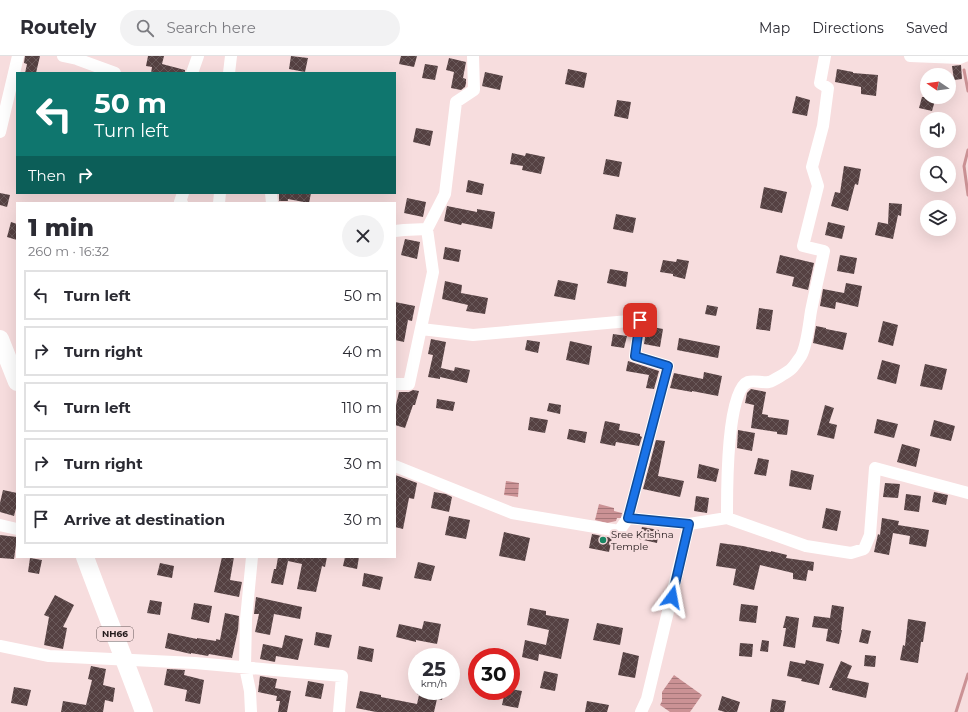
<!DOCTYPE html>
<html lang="en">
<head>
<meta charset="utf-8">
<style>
  body { margin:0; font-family:Montserrat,sans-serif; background:#f2f2f3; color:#2b2b33; height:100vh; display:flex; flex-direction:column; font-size:15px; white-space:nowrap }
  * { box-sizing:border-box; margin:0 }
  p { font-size:13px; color:#7c7c81 }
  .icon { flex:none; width:22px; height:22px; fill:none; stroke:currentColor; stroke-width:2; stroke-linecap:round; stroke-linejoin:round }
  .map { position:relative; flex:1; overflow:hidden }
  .details { position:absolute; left:16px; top:146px; width:380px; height:356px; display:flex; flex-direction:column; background:#fff; border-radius:0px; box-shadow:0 4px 16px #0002 }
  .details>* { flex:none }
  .top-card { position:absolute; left:16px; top:16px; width:380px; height:122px; border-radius:0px; box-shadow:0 4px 16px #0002; background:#0f766e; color:#fff; overflow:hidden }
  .needle { width:26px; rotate:283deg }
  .buttons { position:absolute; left:920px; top:12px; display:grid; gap:8px }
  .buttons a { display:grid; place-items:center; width:36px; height:36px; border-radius:50%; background:#fff; box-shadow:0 4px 16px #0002; font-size:20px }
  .speed { position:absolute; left:408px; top:592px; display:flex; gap:8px; font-size:20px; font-weight:700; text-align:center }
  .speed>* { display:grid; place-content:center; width:52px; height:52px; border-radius:50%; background:#fff; box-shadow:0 4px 16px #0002; line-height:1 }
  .speed small { font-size:10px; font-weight:400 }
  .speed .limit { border:6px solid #d22; background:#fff; color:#111 }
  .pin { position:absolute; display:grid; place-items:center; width:34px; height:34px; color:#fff; margin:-17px; border-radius:8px; box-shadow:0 2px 6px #0006 }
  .me { position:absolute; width:44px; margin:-22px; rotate:13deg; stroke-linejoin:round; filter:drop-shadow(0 0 3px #0008) }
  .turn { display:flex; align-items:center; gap:14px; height:84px; padding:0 12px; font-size:18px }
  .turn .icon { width:52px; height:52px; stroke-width:2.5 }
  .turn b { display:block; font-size:28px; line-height:34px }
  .then { display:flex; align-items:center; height:38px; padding:0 12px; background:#0003; gap:8px; font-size:15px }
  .round { display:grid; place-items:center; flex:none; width:42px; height:42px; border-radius:21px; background:#f2f2f3 }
  .head { display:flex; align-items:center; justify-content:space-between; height:68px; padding:0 12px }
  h1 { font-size:24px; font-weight:800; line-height:30px }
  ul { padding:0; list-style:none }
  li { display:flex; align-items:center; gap:12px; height:50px; margin:0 8px 6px; padding:0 4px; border:2px solid #e1e1e2; border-radius:0px }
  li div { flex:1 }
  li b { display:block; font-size:15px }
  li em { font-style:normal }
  header { display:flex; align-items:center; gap:24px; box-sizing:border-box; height:56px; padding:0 20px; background:#fff; border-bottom:1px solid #e1e1e2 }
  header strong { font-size:19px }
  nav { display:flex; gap:22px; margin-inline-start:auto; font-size:14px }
  .search { width:280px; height:36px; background:#f2f2f3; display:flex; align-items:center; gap:10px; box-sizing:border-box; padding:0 14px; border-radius:22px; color:#7c7c81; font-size:15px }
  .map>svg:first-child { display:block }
</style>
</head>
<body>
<header>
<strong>Routely</strong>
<div class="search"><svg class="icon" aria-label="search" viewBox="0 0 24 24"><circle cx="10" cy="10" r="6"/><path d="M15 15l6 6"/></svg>Search here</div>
<nav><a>Map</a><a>Directions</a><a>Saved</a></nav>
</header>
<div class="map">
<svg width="968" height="656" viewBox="0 0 968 656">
  <defs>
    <pattern id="water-rules" width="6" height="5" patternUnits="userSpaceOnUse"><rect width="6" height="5" fill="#cb9295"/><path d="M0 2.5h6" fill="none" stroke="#a57679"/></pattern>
    <pattern id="building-cross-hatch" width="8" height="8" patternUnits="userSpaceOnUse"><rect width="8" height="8" fill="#554142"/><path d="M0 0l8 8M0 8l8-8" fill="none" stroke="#6a595a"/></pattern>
  </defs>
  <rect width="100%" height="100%" fill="#f7ddde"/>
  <path fill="url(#water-rules)" d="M506,425L519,427L518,441L504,439Z
    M599,448L614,452V455L622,457L621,462H617L616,465L607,467L595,464Z
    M674,619L702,639L690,656H670L660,649L662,645V636Z"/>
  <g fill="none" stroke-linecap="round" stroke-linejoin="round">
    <path stroke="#cb9295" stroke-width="3" d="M964,14L968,35
      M968,94L964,110L968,139
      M956,656L968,618"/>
  </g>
  <path fill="url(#building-cross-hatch)" d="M25,0H40L36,17H25L27,8L24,7Z
    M148,0H164L162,8L185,14V17H151L152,11L146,10Z
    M291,0L308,2L305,16L289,13Z
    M401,0H417L414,11L399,8Z
    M449,2L466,6L463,22L466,23V27L465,31L461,34L451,32L454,16L446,14Z
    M425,8L438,10L435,24L422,22Z
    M961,9L962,23L954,24L952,10Z
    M568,13L587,17L584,32L565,28Z
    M837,13L853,16V17L878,19L876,40L861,38V31L835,26Z
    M485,16L503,20L500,34L482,30Z
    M796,40L810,44L807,60L792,57Z
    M922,41H936L932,55L919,52Z
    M617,44L631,46L628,63L614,60Z
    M416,72L433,75L430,90L413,86Z
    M512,97L525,100L526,97L545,101L541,118L522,114L523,110L510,108Z
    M606,103L622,106L619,121L603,118Z
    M844,110L861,113L858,129L855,128L848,155L831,150L835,136L840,137Z
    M468,124L484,128L482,139L466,136Z
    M764,131L787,136L782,157L760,152Z
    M0,137L10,139L7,151L0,149Z
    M279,137H311L309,147L288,143V145H279Z
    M407,142L426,146L423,161L404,157Z
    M889,147L902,148L901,160L898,159L893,183L875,179L878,166L888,168Z
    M447,150L477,156V153L495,156L492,173L462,167L461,169L444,165Z
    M616,158L636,162L633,177L613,173Z
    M11,166L17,168V184L7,181Z
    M828,166L845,170L842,183L825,179Z
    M405,183L420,186L417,203L401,199Z
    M445,191L461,194L459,206L443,203Z
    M780,199L814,207L808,234L792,230L794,221L776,217Z
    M840,199L857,202L854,218L837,215Z
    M677,203L689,205L685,223L673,220V218L660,216L663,204L676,206Z
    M610,213L628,216L626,231L607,227Z
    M558,224L578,228L575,244L554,240Z
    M445,225L462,229L461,237L488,242L485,258L466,255L468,249L442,243Z
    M846,227L862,230L858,251L836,246L835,253L820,250L823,233L844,237Z
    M395,246L415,250L412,265L408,264L404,286L395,284Z
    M707,249L718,251L716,260L705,258Z
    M759,252L773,254L770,275L756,273Z
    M883,265L898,269L893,290L878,286Z
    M647,270L663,273L660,291L644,288Z
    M816,270L826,272V273L847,277L843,294L813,287Z
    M613,278L627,280L624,292L611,290Z
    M679,282L720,290L718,302L677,294Z
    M431,283L446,286L441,312L454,315L455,311L470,314L467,327L440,321V323L428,321L433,299L428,298Z
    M527,284L540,286L538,297L525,294Z
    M570,285L592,290L589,309L566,304Z
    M882,304L900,309L896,328L877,323Z
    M628,305L659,315L654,333L646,332L649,319L626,315Z
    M925,308L947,313L942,334L920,330Z
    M704,316L722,320L718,340L692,335V336L670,332L674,317L703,323Z
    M751,333L766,336L762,358L768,359V361L789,364L787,379L777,378V376L751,372L754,349L745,347L747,337Z
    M413,334L419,335L415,349H413L405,372L395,369V353L399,336H409Z
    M437,343L455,346L453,355L436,352Z
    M549,347L561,349L560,358L547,355Z
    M825,349L834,352L829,367L837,369L834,383L817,379Z
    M530,361L548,364L545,377L528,374Z
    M877,363L898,368L894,382L874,377Z
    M934,364L955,370L951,385L930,380Z
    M605,365L620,368L619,374L640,378V380L642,381L639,390L616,386L615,390L600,387Z
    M569,373L587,376L585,387L567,383Z
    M738,374L755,377L752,395L737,392Z
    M656,384L665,385L658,420L684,425L680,441L643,433Z
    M902,388L920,393L916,411L897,406Z
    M758,402L769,404L766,420L754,418Z
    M699,408L719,413L716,426L697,422Z
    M791,414L814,419L811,434L789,430Z
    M395,419L401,421L417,427L414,443L409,442L403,473L395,471Z
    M885,427L900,428L898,442L883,441Z
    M3,434L17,437V448L14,460L0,456V447Z
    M434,436L446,438L452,441L449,456L431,452Z
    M934,436L948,439L946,449L932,446Z
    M906,438L921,440L919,456L904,454Z
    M696,440L709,442L707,457L694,455Z
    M826,452L841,455L837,475L822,472Z
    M449,460L470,464L466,483L445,479Z
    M882,462L899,465L898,469L929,474L926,491L909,488L910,480L893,477L889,499L874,496L878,478L880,479Z
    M642,471L659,474L657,487L639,483Z
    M504,476L530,482L525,505L499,500Z
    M592,478L612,482L609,496L589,492Z
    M0,479L17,481L14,503L0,502Z
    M720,487L743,490L771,496V495L787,499L786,502L814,506L813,515L808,514L806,525L793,523V517L760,509L754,534L733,529L736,513L716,510Z
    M222,501H234L230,524L242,526L239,541L214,536Z
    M278,501H327L325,511L322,510L316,536L297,533L302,508L288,505L283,529L271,527L274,513H276Z
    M345,501H359L357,513L343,510Z
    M30,502L42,504L39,518L28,516Z
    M418,506L435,510L431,525L414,522Z
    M160,507L174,510L172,522L157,519Z
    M364,517L383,521L380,534L362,530Z
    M55,539L74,549L63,571L67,572L63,593L44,589L49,561L44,559Z
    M256,541L302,551L300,563L274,558L270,579L255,576L259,558H254Z
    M150,544L162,546L160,559L147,557Z
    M194,547L212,550L209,567L191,563Z
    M741,548L758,550L756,567L739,565Z
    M832,549L844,551L841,574H842L839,588L826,585L828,573L812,571L814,560L830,562Z
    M530,552L546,555V559L569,563L561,603L539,598L538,605L522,601L525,584L546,589L549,574L527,569Z
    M225,557L239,560L238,575V574L232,602L209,598L208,600L191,597V598L165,592L168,577L197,583V582L216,585V583L220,584Z
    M786,560L799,562L795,592L783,590L786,572H783Z
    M908,563L926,566L923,586H921L918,607L900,604L903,589L905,590Z
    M424,565L441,568L437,588L416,584V586L396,581L399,568L422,573Z
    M597,567L623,572L620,589L593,584Z
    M862,573L871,575L868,588L859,586Z
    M316,576L332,579L329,592L314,589Z
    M285,579L303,583L298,604L276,600L275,606L260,603L263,588L282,592Z
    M762,584L769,585L768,596L760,595Z
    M740,587L753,588L752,601L739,600Z
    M359,590L374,593L372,606L357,603Z
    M623,596L639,600L635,622L618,619Z
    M865,599L876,600L875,611L864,610Z
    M806,604L824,608L819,629L801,625L802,623L787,620L790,605L805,608Z
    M841,605L852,610L847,622L869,627L866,642L832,634V632H829Z
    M91,610L106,613L103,629L115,632L113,646L105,644L103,656H61L63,645L86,649L92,624L88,623Z
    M167,613L185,614L184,619L204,624L200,648L185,645L187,634L164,629Z
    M544,615L558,618L555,635L540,632Z
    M260,620L277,623L275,632L291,635L287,656H278L280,645H276L277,640L258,636Z
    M308,625L324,628L321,643L305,640Z
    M14,631L31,634L27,650L11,647Z
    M511,633L522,635L518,652L502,649L505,635H511Z
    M360,635L381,639V641L417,648L419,639L417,638V635H444L442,644L437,643L434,656H376L356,652Z
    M722,640L740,646L737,656H725L718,654Z
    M772,643L786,645L784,656H770Z
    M587,645L609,649L607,656H585Z"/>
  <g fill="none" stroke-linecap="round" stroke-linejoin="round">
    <path stroke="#fff" stroke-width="12" d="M63,0L77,3L115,17
      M910,0L960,2L965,0
      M192,17L198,0
      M229,17L231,0
      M0,76L18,0
      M271,137L272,147
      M182,147L180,146L183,137
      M219,147L220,137
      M395,175L404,174L427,173
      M421,273L473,279L640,264L635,300L668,310L628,462
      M395,328H409L433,216L427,173L445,138L456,46L474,34L473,0
      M395,410L512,457L619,475L628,462L689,468L647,643L641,656
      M727,462L806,490L851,497L864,493L870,479L875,412L968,437
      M689,468L727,462C727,440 726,334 748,326C754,324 762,327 769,326C773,325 786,317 790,314C794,311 798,304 801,300C807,290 809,267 811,255C815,235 820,215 824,195L803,190L818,130L812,111L823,70L828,32L820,27L825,0
      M0,469L17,473
      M0,590L49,600L195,607L342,620L339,656
      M251,656L250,635L245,611L246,563L252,501"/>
    <path stroke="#fff" stroke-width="18" d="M0,283L17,326
      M85,501C104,553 125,604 144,656"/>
  </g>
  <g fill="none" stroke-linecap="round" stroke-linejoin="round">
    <defs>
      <path id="route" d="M640,264L635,300L668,310L628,462L689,468L672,541"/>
    </defs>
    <use href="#route" stroke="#114b97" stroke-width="10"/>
    <use href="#route" stroke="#1a73e8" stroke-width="7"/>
  </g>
  <circle fill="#198664" stroke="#f7ddde" stroke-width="1.5" cx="603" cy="484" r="4"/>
  <g text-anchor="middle" stroke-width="4" stroke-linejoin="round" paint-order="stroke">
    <rect fill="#f7ddde" stroke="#635556" stroke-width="1" x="97" y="571" width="36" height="14" rx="3"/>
    <g font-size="9" font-weight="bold" fill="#241b1c">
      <text x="115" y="581">NH66</text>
    </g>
    <g font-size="10" fill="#241b1c" stroke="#f7ddde" text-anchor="start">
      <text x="611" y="482">Sree Krishna<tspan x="611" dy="12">Temple</tspan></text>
    </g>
  </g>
</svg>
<div class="buttons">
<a><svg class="needle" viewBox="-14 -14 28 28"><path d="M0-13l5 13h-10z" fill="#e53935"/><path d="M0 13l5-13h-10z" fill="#7c7c81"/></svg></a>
<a><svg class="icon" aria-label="sound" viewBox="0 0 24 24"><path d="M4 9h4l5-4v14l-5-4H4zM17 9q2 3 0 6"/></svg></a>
<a><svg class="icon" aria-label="search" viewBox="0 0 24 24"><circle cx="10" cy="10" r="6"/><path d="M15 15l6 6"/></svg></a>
<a><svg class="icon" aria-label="layers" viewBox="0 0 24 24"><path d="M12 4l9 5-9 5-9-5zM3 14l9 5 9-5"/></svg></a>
</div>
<div class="speed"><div>25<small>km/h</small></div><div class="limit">30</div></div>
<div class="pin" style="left:640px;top:264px;background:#d93025"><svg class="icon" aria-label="arrive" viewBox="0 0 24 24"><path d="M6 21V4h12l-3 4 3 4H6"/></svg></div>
<svg class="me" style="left:672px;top:541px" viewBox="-20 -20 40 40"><path d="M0-17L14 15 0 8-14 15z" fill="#1a73e8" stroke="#fff" stroke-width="4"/></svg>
<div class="top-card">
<div class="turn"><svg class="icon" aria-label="left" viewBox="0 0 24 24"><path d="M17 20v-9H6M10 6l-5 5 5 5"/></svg><div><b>50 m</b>Turn left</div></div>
<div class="then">Then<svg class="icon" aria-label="right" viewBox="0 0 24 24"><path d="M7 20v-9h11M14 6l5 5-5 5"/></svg></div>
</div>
<section class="details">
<div class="head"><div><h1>1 min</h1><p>260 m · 16:32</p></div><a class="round"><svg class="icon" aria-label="close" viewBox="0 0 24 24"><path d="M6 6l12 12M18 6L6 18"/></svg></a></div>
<ul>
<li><svg class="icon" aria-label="left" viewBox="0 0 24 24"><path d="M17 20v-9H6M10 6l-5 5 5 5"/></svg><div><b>Turn left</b></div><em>50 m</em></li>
<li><svg class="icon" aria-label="right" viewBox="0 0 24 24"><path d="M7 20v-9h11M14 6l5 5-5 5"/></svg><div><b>Turn right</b></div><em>40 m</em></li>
<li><svg class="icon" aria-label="left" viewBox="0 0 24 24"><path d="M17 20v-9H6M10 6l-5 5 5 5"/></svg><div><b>Turn left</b></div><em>110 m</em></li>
<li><svg class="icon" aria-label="right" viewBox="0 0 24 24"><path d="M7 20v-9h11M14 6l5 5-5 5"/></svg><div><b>Turn right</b></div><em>30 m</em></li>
<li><svg class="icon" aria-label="arrive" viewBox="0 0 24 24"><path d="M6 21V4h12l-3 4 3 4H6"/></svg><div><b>Arrive at destination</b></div><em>30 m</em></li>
</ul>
</section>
</div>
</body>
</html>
